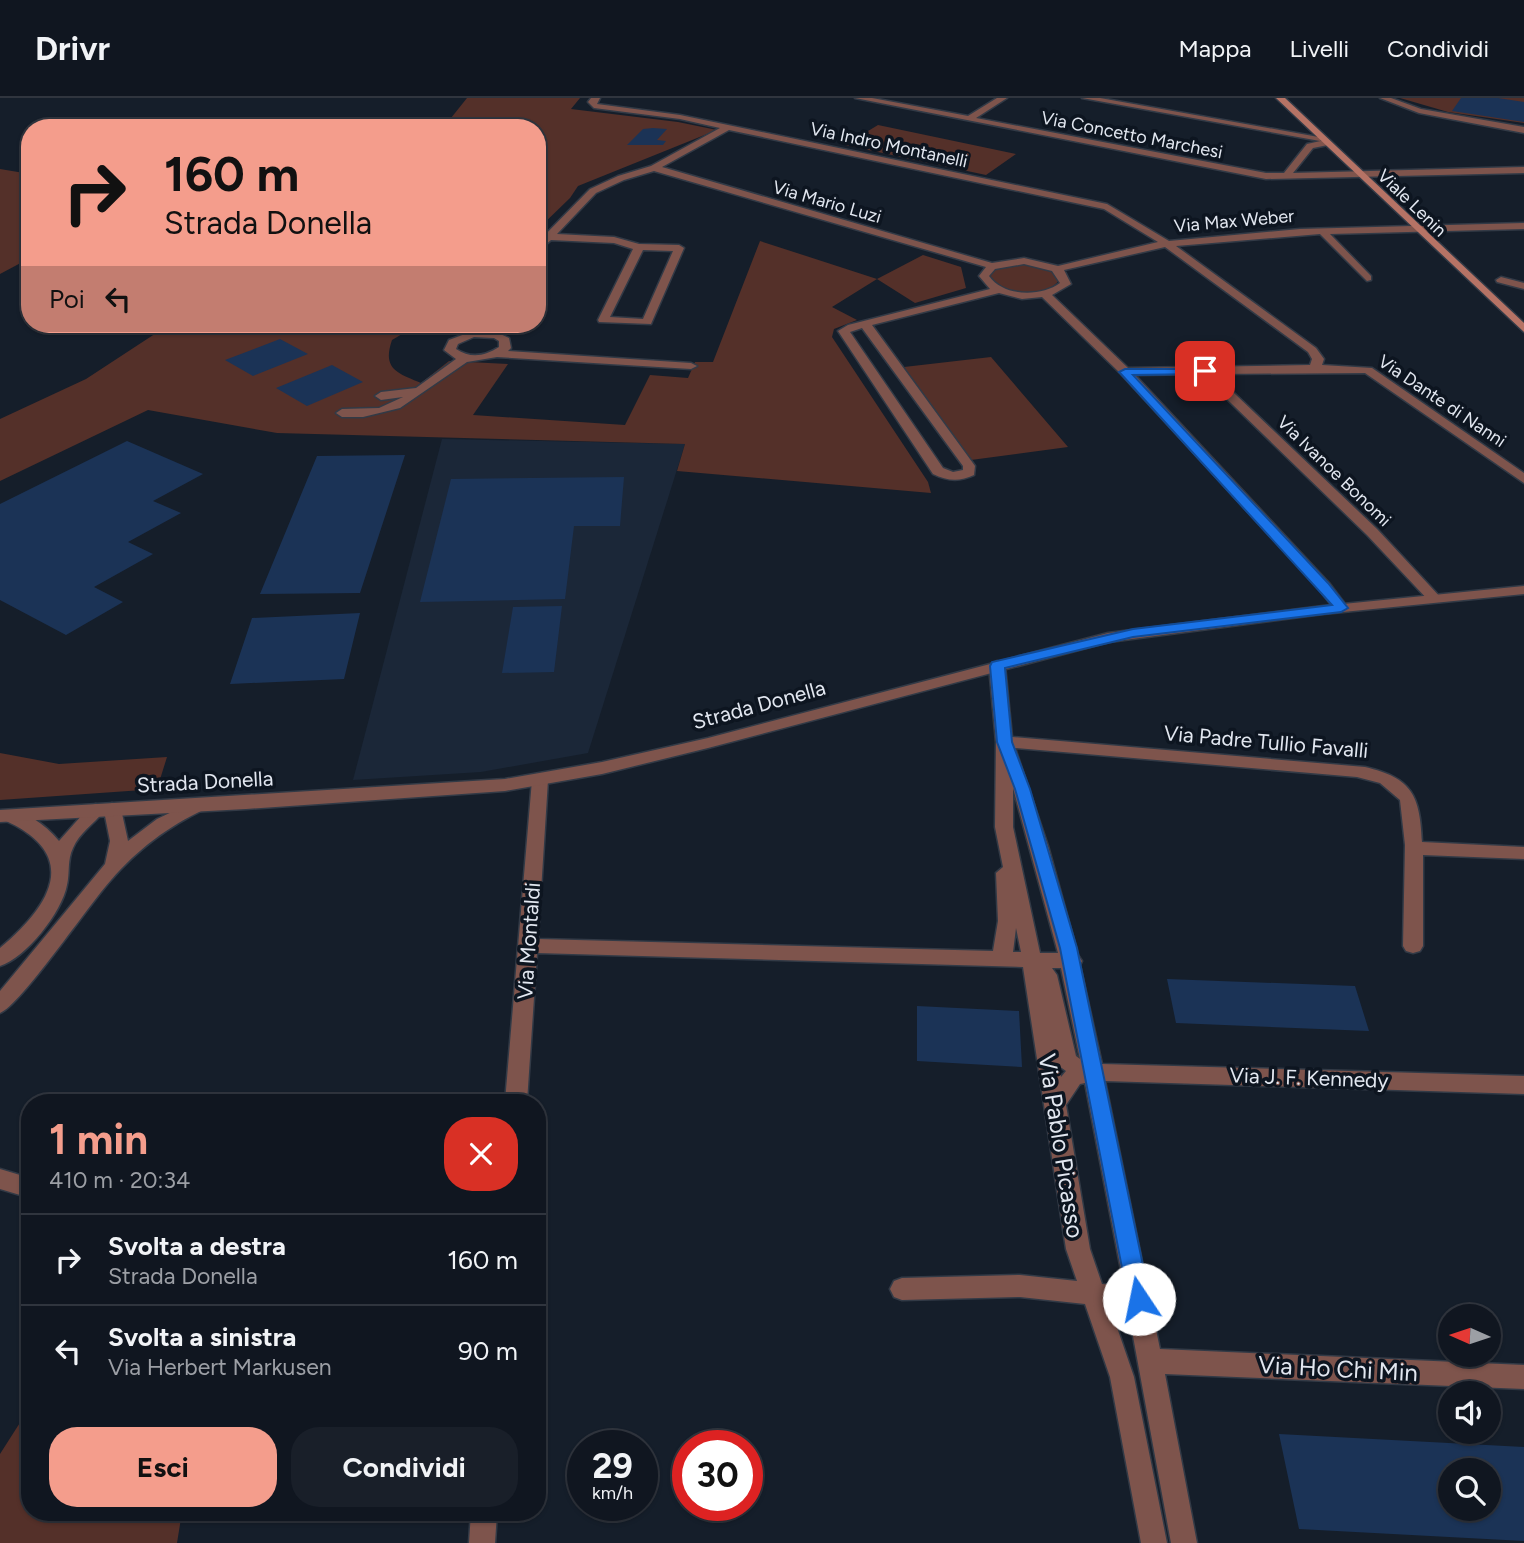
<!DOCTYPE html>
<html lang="it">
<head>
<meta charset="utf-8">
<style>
  body { margin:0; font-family:Figtree,sans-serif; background:#191f29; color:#f1f3f6; height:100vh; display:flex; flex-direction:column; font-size:26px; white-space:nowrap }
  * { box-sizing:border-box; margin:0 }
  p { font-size:23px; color:#9c9fa5 }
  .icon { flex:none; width:38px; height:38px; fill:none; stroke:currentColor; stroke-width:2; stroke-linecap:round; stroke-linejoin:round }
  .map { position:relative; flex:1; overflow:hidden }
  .sheet { position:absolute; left:21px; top:996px; width:525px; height:427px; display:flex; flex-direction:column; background:#101620; border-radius:28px; box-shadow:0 2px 5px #0004,0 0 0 2px #30353e }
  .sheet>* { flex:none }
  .banner { position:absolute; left:21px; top:21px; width:525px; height:214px; border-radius:28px; box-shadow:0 2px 5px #0004,0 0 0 2px #30353e; background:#f49d8c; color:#111; overflow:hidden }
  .needle { width:46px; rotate:273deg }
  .tools { position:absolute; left:1438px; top:1206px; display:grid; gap:14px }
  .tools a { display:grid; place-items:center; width:63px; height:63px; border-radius:50%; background:#101620; box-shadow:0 2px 5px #0004,0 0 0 2px #30353e; font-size:35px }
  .speed { position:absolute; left:567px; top:1332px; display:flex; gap:14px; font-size:35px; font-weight:700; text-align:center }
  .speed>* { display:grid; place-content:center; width:91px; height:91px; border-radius:50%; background:#101620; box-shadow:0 2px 5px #0004,0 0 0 2px #30353e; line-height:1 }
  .speed small { font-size:18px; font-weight:400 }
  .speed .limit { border:10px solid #d22; background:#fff; color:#111 }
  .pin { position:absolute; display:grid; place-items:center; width:60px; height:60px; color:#fff; margin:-30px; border-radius:14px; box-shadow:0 4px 10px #0006 }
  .me { position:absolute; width:77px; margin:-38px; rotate:349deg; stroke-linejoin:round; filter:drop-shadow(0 0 5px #0008) }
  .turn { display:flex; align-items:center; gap:24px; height:147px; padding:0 28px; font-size:32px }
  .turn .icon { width:91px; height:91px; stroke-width:2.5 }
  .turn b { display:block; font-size:49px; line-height:60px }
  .then { display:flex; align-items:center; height:66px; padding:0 28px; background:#0003; gap:14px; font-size:26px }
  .round { display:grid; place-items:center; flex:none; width:74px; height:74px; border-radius:28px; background:#191f29 }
  .headline { display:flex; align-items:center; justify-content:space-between; height:119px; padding:0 28px }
  h1 { font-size:42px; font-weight:700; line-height:52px; color:#f49d8c }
  .action { display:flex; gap:14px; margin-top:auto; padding:14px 28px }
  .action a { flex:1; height:80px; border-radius:28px; background:#f49d8c; color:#111; font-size:28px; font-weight:700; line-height:80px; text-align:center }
  .action a+a { background:#191f29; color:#f1f3f6 }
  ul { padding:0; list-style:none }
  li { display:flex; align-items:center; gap:21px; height:91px; padding:0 28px; border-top:2px solid #30353e }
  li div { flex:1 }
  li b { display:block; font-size:26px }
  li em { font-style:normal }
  header { display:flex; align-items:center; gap:42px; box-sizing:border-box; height:98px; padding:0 35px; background:#101620; border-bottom:2px solid #30353e }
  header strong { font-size:33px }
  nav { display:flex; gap:38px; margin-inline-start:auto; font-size:24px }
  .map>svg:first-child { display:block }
</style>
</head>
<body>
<header>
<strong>Drivr</strong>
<nav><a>Mappa</a><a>Livelli</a><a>Condividi</a></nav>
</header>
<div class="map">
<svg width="1524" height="1445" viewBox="0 0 1524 1445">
  <rect width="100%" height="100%" fill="#151e2a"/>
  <path fill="#1b2738" d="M442,341L685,346L588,655L481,674L353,682Z"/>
  <path fill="#543029" d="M467,0H580L571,11L678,24L717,32L578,88L570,100L537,132V30H443Z
    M1400,0H1524V25L1448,14Z
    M878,27L1016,56L986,77L845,47Z
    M0,71L30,76V160L0,176Z
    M760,143L877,181L923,157L961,169L966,190L915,205L877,181L832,209L857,222L834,231L832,239L928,384L931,395L677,373L685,346L277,335L148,312L0,383V321L86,281L170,226H419L392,242C382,271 397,275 421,285L449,263L508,266L473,317L625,327L650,277L688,280L695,264H713Z
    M1022,165L1052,172L1059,182C1047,201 1002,197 990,179L995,170Z
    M991,259L1068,349L971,362L904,269Z
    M0,655L59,666L167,659L157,691L0,702Z
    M30,1309V1414H182L177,1445H0V1356Z"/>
  <path fill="#1b3356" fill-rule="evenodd" d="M1461,0H1498L1524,4V24L1452,13Z
    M653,30L667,31L657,42L666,43L663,47H627L643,31Z
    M280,241L308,256L253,278L225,262Z
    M332,267L363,284L307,308L276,290Z
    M127,343L203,376L153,403L181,415L128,444L153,456L94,489L123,504L66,537L0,502V406Z
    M405,357L360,495L260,496L317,358Z
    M624,379L620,428H574L565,501L420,504L451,381Z
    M562,508L554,574L502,575L513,509Z
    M360,515L344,581L230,586L252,520Z
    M1167,881L1355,888L1369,933L1176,925Z
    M917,908L1019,913L1022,969L917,963Z
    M1279,1336L1524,1349V1443L1299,1431ZM1451,1372H1489V1410H1451Z"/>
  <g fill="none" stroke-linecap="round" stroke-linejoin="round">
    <defs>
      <path id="minor" d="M591,0H600L597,6L680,17L1107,106L1169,143L1300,131L1524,125V131L1330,136L1371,178V182L1367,183L1320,136L1176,148L1316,250L1324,261L1322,267L1372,270L1524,375V385L1365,275L1214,276L1377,431L1442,501L1440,504H1430L1367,437L1201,276L1135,277L1329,485L1348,510L1346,513H1336L1319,491L1121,276L1042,199L1022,201L999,195L872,227L975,368L974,377C960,384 947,383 933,376L838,233L848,227L990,191L979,178L986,169L654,73L624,82L596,95L557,136L614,139L639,146L679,147L684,150L651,226L599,224L598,222L633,151L614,145L551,142L537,154V145L590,91L618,78L651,68L720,30L680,21L594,10L588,4ZM729,32L1104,111L1158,144L1058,168L1024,160L992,165L662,69ZM1165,149L1308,254L1312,261L1310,267L1128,270L1052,197L1071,186L1064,172ZM643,152L673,153L643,221L610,219ZM1024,166L1052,173L1060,185C1041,199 1004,199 989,178L995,171ZM862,230L963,368V372L953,374L943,370L850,234Z
        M855,0H872L968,18L997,0H1007L976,20L1266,75H1284L1307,46L1325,42L1328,47L1313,50L1293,75L1524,69V75L1266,81Z
        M1082,0H1100L1324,40L1320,43Z
        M1380,0H1391L1421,11L1524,29V35L1419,15Z
        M1501,179L1524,185V191L1497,184L1496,182Z
        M473,233L496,234L509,240L511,250L508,253L691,265L697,268L691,271L497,259L467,264L400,310L363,319H342L336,315L342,311L379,310L403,299L381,302L375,298L381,294L416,290L456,261L444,252L449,242ZM474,239L494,240L499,243V249C485,258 471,261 456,251L458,246Z
        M997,563L1005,568L1012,639L1365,669C1412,680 1420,697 1422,744L1524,749V761L1423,757V848L1420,853L1413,855L1406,853L1403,848L1405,747L1400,702L1380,685L1357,679L1015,650L1048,748L1078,857L1082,863L1080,867L1102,966L1524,978V996L1105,983L1160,1251L1524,1267V1291L1165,1276L1197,1445H1171L1128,1211L1110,1209L1134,1279L1167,1445H1141L1110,1279L1085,1206L1020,1199L902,1202L894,1199L890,1191L894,1183L902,1180L1020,1177L1077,1183L1066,1151L1023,869L537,855L527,1004H505L532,682L534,678L540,676L548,682L538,841L993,853L998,823L996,775L1003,769L995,729L996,644L989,568ZM1013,690L1058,855H1040L1013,729ZM1016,830L1021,854H1013ZM1052,870H1061L1080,961L1076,958L1057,877ZM1059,968L1066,973L1061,979ZM1085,985L1124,1188L1102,1186L1090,1151L1066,1007L1080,986Z
        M199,701L208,707L205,711C167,729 138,751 111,782C90,805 20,908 0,915V893L105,766L110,743L104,713C94,726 79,735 73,750C67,762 70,775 67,787C62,814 26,860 0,868V850C51,807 82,757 4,722L1,718L4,714C22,708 48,729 59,743L90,708L96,706L104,710L112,705L121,711L128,743L157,721Z
        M0,1071L30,1080V1100L0,1091Z
        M471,1414H497L495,1445H469Z"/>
      <path id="tertiary" d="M1524,488V496L1323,516L1109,544L708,650L602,676L505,693L246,711L0,724V712L505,681L602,664L708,640L1108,535L1323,508Z"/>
      <path id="secondary" d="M1276,0H1285L1524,225V234Z"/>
    </defs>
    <use href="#minor" stroke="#323a46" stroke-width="3"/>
    <use href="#tertiary" stroke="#323a46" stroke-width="3"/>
    <use href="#secondary" stroke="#323a46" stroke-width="3"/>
    <use href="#minor" fill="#7e544c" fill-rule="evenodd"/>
    <use href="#tertiary" fill="#7e544c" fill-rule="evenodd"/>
    <use href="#secondary" fill="#b67365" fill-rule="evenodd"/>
  </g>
  <path fill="#1a73e8" stroke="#114b97" stroke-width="2" d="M1125,271H1209V275L1205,276L1133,277L1328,485L1348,510L1341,514L1133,539L1005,570L1012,644L1030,691L1077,850L1150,1201L1146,1209L1139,1212L1131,1209L1128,1201L1060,850L1015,691L997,644L990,568L992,564L1133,531L1332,507L1121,276L1119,274Z"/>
  <g text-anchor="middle" stroke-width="7" stroke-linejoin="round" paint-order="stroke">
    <g font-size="18" fill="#e2e7f0" stroke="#0d1520">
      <text transform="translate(1132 37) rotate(11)" y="6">Via Concetto Marchesi</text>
      <text transform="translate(889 47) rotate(12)" y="6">Via Indro Montanelli</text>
      <text transform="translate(827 104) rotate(16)" y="6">Via Mario Luzi</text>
      <text transform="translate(1412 105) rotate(44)" y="6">Viale Lenin</text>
      <text transform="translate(1234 123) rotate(-5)" y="6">Via Max Weber</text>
      <text transform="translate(1442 303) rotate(34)" y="6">Via Dante di Nanni</text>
      <text transform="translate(1334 373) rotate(44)" y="6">Via Ivanoe Bonomi</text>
    </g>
    <g font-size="21" fill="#e2e7f0" stroke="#0d1520">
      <text transform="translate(759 607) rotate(-15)" y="7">Strada Donella</text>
      <text transform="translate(1266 644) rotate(5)" y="7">Via Padre Tullio Favalli</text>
      <text transform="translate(205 684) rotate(-3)" y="7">Strada Donella</text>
      <text transform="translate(529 843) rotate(-86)" y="7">Via Montaldi</text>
      <text transform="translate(1309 980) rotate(2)" y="7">Via J. F. Kennedy</text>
    </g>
    <g font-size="24" fill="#e2e7f0" stroke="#0d1520">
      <text transform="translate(1061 1048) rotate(81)" y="8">Via Pablo Picasso</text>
      <text transform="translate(1338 1271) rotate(3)" y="8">Via Ho Chi Min</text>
    </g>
  </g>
</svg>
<div class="tools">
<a><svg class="needle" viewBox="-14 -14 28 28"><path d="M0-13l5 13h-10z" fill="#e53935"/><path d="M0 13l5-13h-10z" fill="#9c9fa5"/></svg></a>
<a><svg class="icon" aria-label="sound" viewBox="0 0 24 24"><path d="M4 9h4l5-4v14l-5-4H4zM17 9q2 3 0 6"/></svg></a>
<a><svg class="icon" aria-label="search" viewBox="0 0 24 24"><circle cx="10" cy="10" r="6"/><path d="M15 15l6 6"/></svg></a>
</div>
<div class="speed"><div>29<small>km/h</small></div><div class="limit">30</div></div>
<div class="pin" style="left:1205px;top:273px;background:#d93025"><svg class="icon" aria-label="arrive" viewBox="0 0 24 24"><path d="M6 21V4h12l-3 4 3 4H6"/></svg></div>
<svg class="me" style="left:1139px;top:1201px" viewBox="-20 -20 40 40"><circle r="19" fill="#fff"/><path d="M0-13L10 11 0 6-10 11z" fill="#1a73e8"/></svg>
<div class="banner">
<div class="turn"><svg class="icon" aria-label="right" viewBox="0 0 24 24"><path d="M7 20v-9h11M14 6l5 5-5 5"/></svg><div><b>160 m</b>Strada Donella</div></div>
<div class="then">Poi<svg class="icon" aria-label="left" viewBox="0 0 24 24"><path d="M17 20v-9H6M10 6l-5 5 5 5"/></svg></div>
</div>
<section class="sheet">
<div class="headline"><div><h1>1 min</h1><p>410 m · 20:34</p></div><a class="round" style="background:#d93025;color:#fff"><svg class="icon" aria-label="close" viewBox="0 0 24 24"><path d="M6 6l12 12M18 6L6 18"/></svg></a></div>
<ul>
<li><svg class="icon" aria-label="right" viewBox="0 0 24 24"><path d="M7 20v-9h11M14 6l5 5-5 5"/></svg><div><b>Svolta a destra</b><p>Strada Donella</p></div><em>160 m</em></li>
<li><svg class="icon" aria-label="left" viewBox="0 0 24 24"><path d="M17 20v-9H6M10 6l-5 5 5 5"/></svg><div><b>Svolta a sinistra</b><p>Via Herbert Markusen</p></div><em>90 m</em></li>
</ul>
<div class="action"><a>Esci</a><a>Condividi</a></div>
</section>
</div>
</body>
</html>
